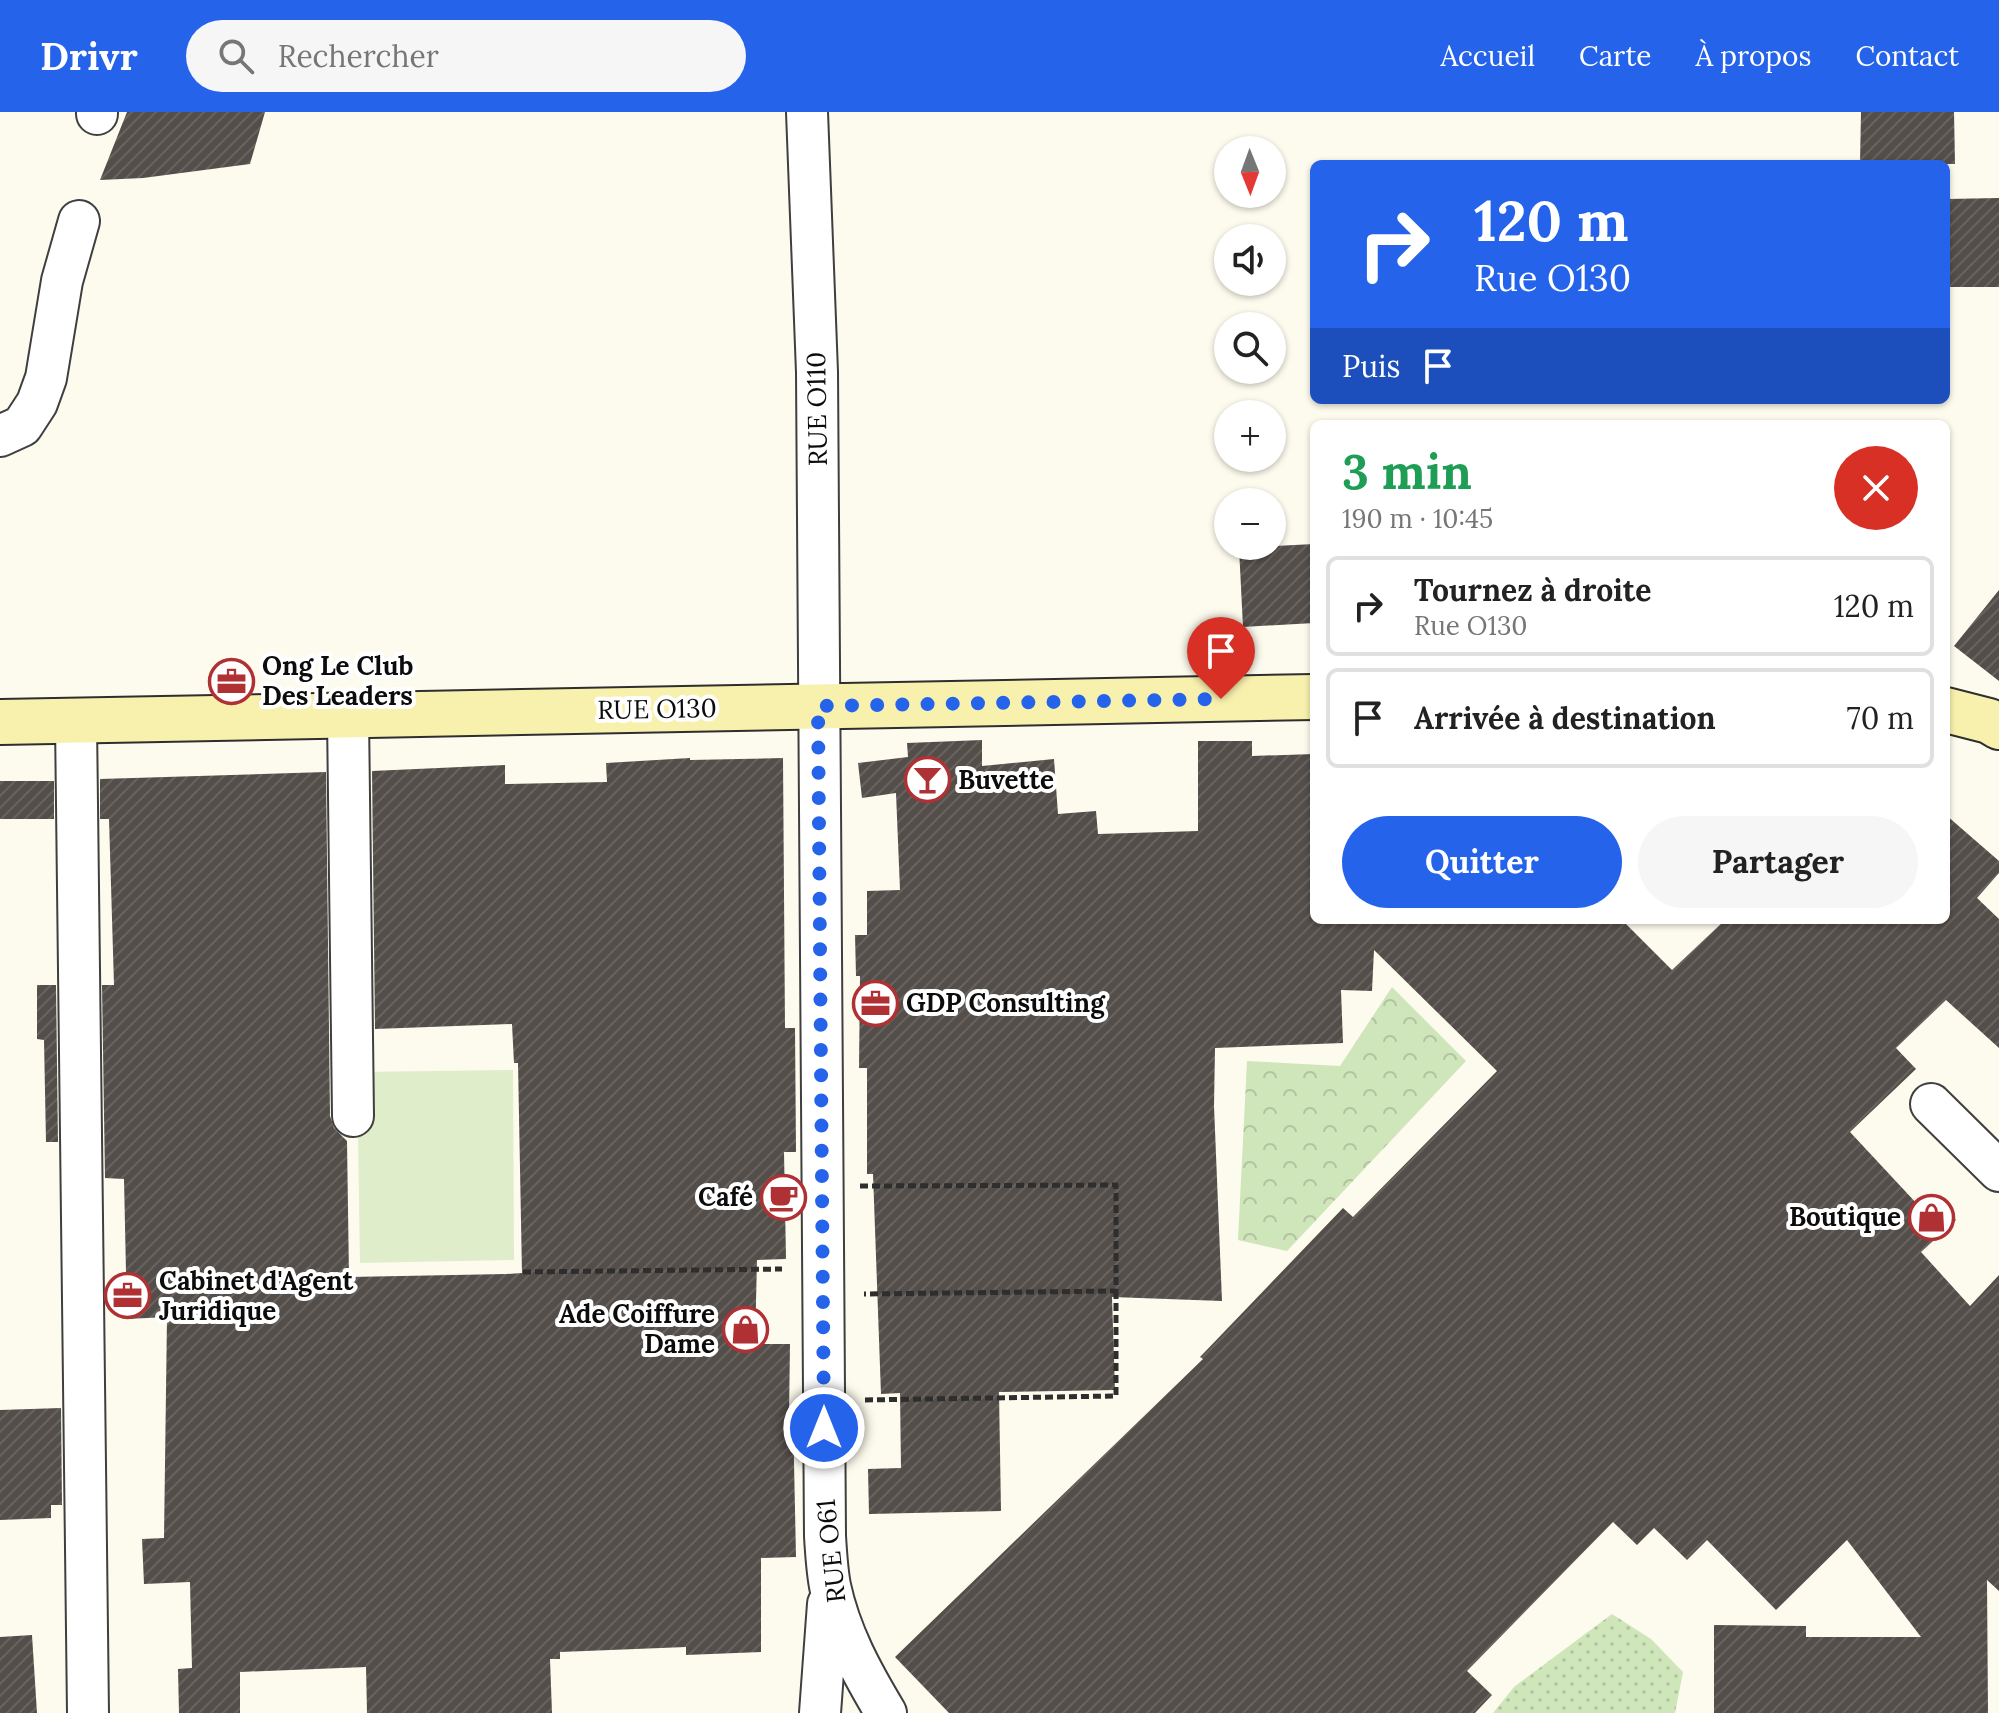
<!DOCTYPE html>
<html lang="fr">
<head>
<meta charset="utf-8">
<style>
  body { margin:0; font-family:Lora,serif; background:#f6f6f6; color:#222; height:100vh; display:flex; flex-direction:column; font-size:30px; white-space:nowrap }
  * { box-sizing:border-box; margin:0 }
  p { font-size:26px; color:#767676 }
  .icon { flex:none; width:44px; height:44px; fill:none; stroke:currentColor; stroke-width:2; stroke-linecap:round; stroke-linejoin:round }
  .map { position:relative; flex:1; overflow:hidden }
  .panel { position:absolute; left:1310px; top:308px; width:640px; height:504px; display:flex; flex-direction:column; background:#fff; border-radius:12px; box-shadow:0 2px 6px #0004 }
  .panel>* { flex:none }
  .guide { position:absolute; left:1310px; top:48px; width:640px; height:244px; border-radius:12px; box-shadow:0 2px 6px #0004; background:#2563eb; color:#fff; overflow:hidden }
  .needle { width:52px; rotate:179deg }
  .fabs { position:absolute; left:1214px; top:24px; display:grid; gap:16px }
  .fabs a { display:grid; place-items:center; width:72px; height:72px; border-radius:50%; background:#fff; box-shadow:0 2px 6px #0004; font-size:40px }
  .pin { position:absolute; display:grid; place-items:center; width:68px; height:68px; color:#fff; margin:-82px -34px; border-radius:50% 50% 50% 0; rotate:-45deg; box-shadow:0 0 8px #0007 }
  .pin .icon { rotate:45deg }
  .me { position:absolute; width:88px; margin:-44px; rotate:0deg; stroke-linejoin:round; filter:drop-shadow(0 0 6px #0008) }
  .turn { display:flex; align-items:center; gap:28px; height:168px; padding:0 32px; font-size:36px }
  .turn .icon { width:104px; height:104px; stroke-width:2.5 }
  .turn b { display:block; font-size:56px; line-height:68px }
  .then { display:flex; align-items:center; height:76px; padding:0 32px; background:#0003; gap:16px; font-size:30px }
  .round { display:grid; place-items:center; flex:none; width:84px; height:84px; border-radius:42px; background:#f6f6f6 }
  .head { display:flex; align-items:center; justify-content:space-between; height:136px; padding:0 32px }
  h1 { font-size:48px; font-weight:800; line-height:60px; color:#1e9e55 }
  .button { display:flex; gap:16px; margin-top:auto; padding:16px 32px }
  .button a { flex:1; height:92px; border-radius:48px; background:#2563eb; color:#fff; font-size:32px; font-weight:800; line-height:92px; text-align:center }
  .button a+a { background:#f6f6f6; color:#222 }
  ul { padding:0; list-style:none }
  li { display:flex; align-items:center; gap:24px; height:100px; margin:0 16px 12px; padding:0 16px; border:4px solid #e0e0e0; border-radius:12px }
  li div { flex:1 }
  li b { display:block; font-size:30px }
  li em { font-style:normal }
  header { display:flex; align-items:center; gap:48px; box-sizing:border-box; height:112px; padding:0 40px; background:#2563eb; color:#fff }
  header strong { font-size:38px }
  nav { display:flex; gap:44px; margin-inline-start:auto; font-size:28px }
  .search { width:560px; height:72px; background:#f6f6f6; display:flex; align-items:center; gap:20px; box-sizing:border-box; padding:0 28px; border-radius:44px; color:#767676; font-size:30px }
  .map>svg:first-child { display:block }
</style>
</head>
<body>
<header>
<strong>Drivr</strong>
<div class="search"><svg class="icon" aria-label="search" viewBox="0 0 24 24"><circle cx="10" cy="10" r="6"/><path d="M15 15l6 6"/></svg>Rechercher</div>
<nav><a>Accueil</a><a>Carte</a><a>À propos</a><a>Contact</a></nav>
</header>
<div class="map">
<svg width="1999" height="1601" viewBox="0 0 1999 1601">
  <defs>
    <pattern id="grass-dots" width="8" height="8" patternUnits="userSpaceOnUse" patternTransform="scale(2)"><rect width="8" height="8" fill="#cfe5ba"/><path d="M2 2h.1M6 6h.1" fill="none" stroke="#b1c39f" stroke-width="1.8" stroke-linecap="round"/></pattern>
    <pattern id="park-crowns" width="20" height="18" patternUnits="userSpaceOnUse" patternTransform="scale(2)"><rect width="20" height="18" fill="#cfe5ba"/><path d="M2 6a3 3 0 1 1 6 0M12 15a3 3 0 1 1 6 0" fill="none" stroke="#b1c39f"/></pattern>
    <pattern id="building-hatch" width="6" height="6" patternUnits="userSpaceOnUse" patternTransform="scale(2)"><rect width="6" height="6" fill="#544e4a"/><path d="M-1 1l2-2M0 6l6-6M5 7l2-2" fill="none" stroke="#686360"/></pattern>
  </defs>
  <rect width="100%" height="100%" fill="#fdfbed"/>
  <path fill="url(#grass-dots)" d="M1612,1502L1651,1527L1683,1560L1675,1601H1493L1514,1575Z"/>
  <path fill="url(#park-crowns)" d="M1392,875L1466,949L1287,1139L1238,1128L1247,949L1340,954Z"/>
  <path fill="#e0edcb" d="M513,958L514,1148L360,1151L357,960Z"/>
  <path fill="url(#building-hatch)" d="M127,0H265L250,52L143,66L100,68Z
    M1861,0H1954L1955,52H1860Z
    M1999,86V175H1946V87Z
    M1314,432V511L1243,515L1239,436Z
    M1999,478V569L1954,534Z
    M982,628V654L1054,647L1058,702L1096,699L1098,722L1198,719V629H1252V644L1314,642V808H1622L1672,858L1725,808H1946V703L1999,749V761L1977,786L1999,807V936L1946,888L1896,936L1916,957L1850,1020L1919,1094L1933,1082L1956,1108L1921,1140L1970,1194L1999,1163V1479L1987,1468L1988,1601H1714V1513L1806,1514V1525H1921L1847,1428L1776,1498L1707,1428L1687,1448L1654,1416L1637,1433L1613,1410L1467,1559L1492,1583L1475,1601H949L895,1545L1203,1247L1200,1245L1343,1096L1353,1105L1497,959L1374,838L1372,879L1341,878L1343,931L1215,936L1214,994L1222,1189L1112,1185L1115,1278L999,1280L1001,1399L869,1402L868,1357L901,1356L900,1281L881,1282L873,1062H867V956H859L860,864H856L855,823H867V779L900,778L896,681L862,686L858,651L908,645L907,631Z
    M690,646V648L783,646L785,916H795L796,1040H784L786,1147L757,1148L755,1232H790L789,1303H793L796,1445L761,1446V1540L686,1543V1535L560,1540V1547H550L552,1601H367L366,1555L240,1560V1601H179L178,1557L192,1556L190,1470L144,1472L142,1427L164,1426L167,1205L127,1207L124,1067L105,1066L102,873H114L109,707H100V667L326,660L330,1004L334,1016L347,1029L349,1165L506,1162L522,1161L518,951H514L512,912L375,917L372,659L505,653V672L607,670L606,651Z
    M0,669H54V707H0Z
    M37,873H56L58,1030H46L44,928L37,927Z
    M61,1296L62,1393H51V1406L0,1408V1298Z
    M32,1523L37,1601H0V1525Z"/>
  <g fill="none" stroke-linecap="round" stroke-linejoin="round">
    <defs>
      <path id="street" d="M807,0L817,260L825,1424C826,1441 827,1458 830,1474C840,1521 862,1561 886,1601
        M97,2V0
        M0,324L22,314L37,291L46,266L62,169L79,109
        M348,604L353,1004
        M76,610L88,1601
        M1931,992L1999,1059
        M820,1601L828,1492"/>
      <path id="secondary" d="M1946,598L1989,609L1999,615
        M0,610L1314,585"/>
    </defs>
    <use href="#street" stroke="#3f3f3f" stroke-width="44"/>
    <use href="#secondary" stroke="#2e2e2e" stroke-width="48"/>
    <path stroke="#2e2e2e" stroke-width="5" stroke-dasharray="8 4" stroke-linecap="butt" d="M860,1074L1116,1073V1179L864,1182
      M523,1160L782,1157
      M865,1288L1116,1284V1179"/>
    <use href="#street" stroke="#fff" stroke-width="40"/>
    <use href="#secondary" stroke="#f8f1ae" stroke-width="44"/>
  </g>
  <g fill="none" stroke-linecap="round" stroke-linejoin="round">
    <path stroke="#2563eb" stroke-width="14" stroke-dasharray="0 25.2" d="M824,1316L818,594L1221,587"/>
  </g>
  <defs>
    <symbol id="office-ring" viewBox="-11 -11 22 22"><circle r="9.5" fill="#fff" stroke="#af3134" stroke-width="1.5"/><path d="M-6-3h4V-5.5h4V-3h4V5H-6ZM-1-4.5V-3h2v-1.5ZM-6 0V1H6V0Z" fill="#af3134"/></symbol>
    <symbol id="bar-ring" viewBox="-11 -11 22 22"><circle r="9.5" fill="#fff" stroke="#af3134" stroke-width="1.5"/><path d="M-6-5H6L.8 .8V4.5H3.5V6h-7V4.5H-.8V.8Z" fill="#af3134"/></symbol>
    <symbol id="cafe-ring" viewBox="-11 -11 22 22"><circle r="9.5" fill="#fff" stroke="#af3134" stroke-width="1.5"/><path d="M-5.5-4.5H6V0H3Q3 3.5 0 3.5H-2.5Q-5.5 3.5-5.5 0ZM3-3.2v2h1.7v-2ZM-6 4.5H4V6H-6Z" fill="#af3134"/></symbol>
    <symbol id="shop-ring" viewBox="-11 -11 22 22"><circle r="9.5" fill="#fff" stroke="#af3134" stroke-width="1.5"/><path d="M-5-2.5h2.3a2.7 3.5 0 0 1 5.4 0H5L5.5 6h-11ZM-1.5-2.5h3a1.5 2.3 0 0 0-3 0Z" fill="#af3134"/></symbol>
  </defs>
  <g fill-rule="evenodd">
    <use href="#office-ring" x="206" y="544" width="51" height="51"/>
    <use href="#bar-ring" x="902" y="642" width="51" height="51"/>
    <use href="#office-ring" x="850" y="866" width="51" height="51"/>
    <use href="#cafe-ring" x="758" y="1060" width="51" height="51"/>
    <use href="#shop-ring" x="1906" y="1080" width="51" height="51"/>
    <use href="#office-ring" x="102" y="1158" width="51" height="51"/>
    <use href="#shop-ring" x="720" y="1192" width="51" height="51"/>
  </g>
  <g text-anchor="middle" stroke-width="8" stroke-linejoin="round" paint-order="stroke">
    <g font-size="26" fill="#0c0c0c" stroke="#fff">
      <text transform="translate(817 297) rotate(-91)" y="9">RUE O110</text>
      <text transform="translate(657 597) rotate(-1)" y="9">RUE O130</text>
      <text transform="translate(831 1439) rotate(-96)" y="9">RUE O61</text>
    </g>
    <g font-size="26" font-weight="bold" fill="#0c0c0c" stroke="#fff" text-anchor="start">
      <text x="262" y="563">Ong Le Club<tspan x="262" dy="30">Des Leaders</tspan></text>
      <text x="958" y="677">Buvette</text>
      <text x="906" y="900">GDP Consulting</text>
      <text x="753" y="1094" text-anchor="end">Café</text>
      <text x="1901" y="1114" text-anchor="end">Boutique</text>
      <text x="159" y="1178">Cabinet d'Agent<tspan x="159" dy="30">Juridique</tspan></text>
      <text x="715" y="1211" text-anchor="end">Ade Coiffure<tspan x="715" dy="30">Dame</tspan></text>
    </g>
  </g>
</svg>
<div class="fabs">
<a><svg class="needle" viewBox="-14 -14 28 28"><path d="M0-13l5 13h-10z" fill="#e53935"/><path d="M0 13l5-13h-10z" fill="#767676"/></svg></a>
<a><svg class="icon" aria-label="sound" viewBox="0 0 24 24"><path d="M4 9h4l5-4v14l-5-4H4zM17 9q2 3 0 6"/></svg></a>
<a><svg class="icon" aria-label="search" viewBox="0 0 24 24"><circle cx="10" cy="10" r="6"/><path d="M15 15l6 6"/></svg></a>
<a>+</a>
<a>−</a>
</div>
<div class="pin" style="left:1221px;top:587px;background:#d93025"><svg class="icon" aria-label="arrive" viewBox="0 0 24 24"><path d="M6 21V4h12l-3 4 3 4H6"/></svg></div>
<svg class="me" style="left:824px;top:1316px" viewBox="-20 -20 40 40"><circle r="17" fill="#2563eb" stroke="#fff" stroke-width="3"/><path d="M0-11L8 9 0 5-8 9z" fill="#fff"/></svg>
<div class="guide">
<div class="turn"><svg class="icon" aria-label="right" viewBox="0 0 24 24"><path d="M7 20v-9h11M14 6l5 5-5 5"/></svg><div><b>120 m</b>Rue O130</div></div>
<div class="then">Puis<svg class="icon" aria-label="arrive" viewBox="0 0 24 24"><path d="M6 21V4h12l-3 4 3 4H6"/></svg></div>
</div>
<section class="panel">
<div class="head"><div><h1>3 min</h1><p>190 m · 10:45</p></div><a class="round" style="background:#d93025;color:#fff"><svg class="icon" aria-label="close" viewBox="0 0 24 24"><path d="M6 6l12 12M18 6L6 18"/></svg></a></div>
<ul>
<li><svg class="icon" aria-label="right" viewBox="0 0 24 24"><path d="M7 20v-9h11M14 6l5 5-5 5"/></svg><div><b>Tournez à droite</b><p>Rue O130</p></div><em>120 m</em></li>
<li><svg class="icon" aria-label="arrive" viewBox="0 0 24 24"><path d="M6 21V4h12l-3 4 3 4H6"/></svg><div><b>Arrivée à destination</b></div><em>70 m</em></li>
</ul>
<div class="button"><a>Quitter</a><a>Partager</a></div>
</section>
</div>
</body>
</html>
